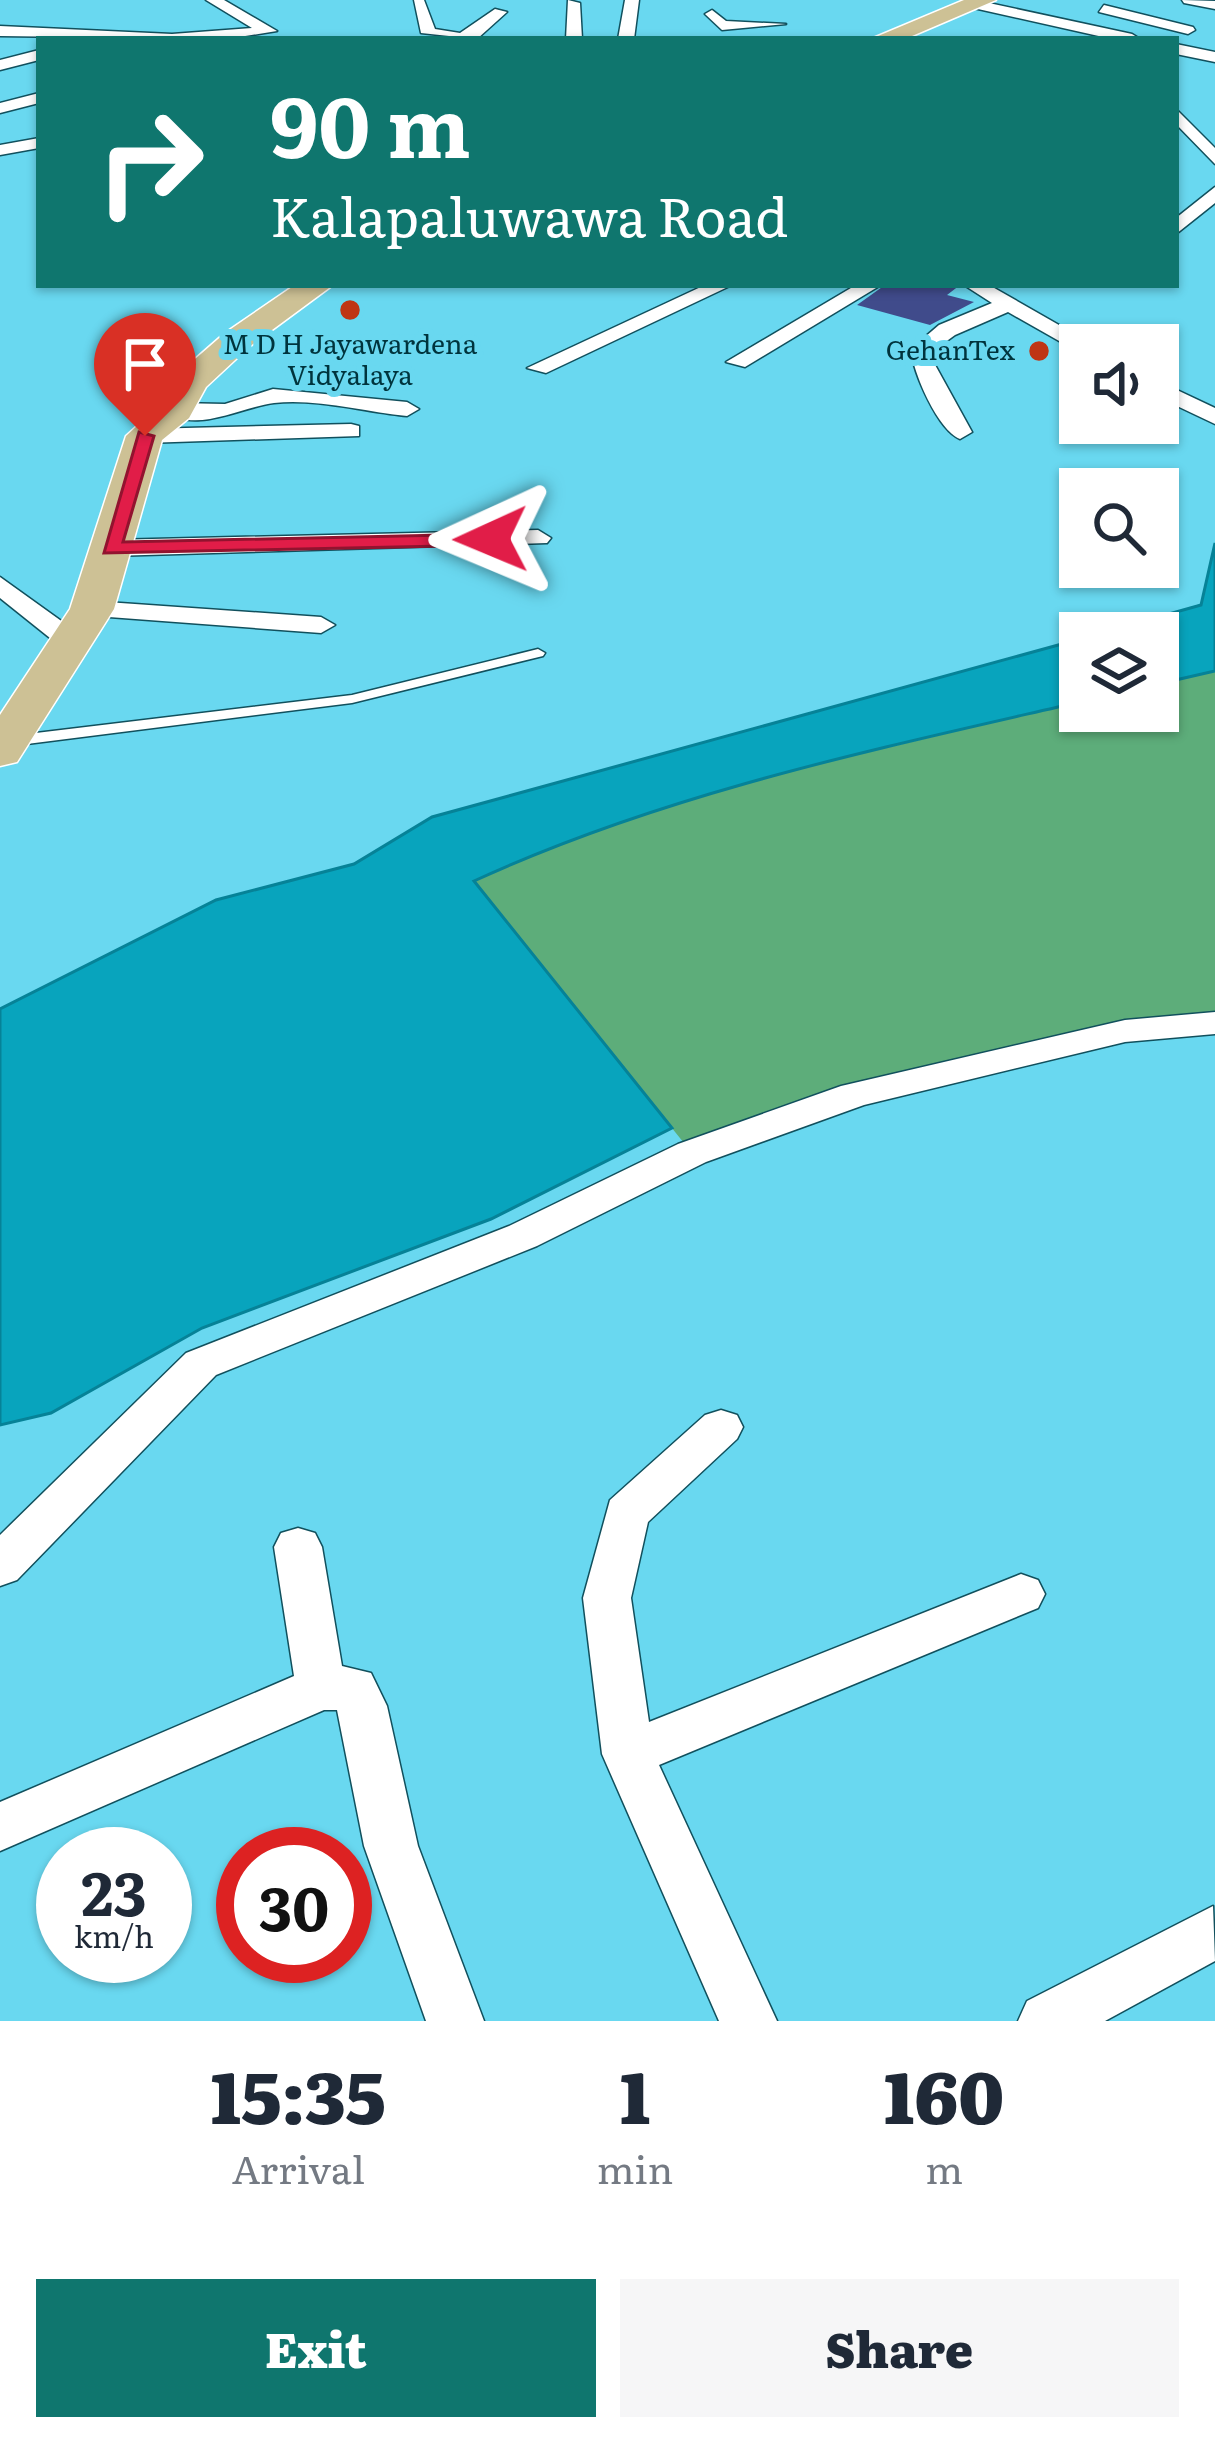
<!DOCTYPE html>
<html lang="en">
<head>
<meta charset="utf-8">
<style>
  body { margin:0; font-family:Literata,serif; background:#f6f6f7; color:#1f2937; height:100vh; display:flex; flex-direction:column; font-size:45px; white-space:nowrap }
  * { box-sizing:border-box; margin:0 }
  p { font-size:39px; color:#747a83 }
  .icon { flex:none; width:66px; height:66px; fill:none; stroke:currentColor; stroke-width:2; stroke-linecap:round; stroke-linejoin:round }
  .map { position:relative; height:2021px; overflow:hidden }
  .sheet { display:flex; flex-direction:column; background:#fff; flex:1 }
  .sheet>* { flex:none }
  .guide { position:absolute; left:36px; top:36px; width:1143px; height:252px; border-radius:0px; box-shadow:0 3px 9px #0004; background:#0f766e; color:#fff; overflow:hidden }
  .fabs { position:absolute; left:1059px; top:324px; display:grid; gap:24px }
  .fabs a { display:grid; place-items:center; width:120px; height:120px; border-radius:0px; background:#fff; box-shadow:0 3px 9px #0004; font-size:60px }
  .speed { position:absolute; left:36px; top:1827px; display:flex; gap:24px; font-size:60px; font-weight:700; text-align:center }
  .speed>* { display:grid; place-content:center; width:156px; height:156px; border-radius:50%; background:#fff; box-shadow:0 3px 9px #0004; line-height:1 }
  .speed small { font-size:30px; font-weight:400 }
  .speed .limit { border:18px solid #d22; background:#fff; color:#111 }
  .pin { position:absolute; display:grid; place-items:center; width:102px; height:102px; color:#fff; margin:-123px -51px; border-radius:50% 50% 50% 0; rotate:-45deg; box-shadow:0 0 12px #0007 }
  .pin .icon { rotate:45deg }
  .me { position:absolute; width:132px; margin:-66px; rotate:269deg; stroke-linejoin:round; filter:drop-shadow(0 0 9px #0008) }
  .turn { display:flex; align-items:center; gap:42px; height:252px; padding:0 36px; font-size:54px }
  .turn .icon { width:156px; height:156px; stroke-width:2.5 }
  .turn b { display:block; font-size:84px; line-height:102px }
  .eta { display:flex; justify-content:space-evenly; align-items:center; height:204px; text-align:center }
  .eta b { font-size:72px; font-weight:800; line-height:84px }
  .primary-button { display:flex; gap:24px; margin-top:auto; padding:24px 36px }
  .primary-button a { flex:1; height:138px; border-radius:0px; background:#0f766e; color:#fff; font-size:48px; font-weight:800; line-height:138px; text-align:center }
  .primary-button a+a { background:#f6f6f7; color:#1f2937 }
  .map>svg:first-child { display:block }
</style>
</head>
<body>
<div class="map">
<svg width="1215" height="2021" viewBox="0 0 1215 2021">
  <rect width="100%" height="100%" fill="#69d8f0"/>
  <path fill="#5dad7a" d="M1215,671V1023L1125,1031L692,1153L473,881C665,793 875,751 1080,702V711H1158V684Z"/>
  <path fill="#08a4bd" stroke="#068297" stroke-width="3" d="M1215,543V671L1158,684V633H1101L1201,605Z
    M1080,639V702C876,749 665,793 474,881L672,1128L491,1219L202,1328L51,1413L0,1425V1009L216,900L354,864L432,817Z"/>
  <path fill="#404b8b" d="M885,285H960L947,295L974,302L930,325L857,305Z"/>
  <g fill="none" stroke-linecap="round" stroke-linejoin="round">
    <defs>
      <path id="service" d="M538,649L545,653L543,656L352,703L11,746L3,741L11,736L352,695Z"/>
      <path id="minor" d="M206,0H224L277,31L227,39L0,36V26L172,34L252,28Z
        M414,0H424L435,29L460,33L495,9L507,12L477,39L421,33Z
        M568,0L580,3L582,39H566Z
        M625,0H639L634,39H618Z
        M975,0L1132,34L1140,39H1112L969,7Z
        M1182,0L1215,1V9L1184,3Z
        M1104,5L1193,27L1195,30L1188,34L1099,12Z
        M712,10L726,21L786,24L722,30L705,14Z
        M1176,44L1215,52V62L1176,54Z
        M39,50V60L0,70V60Z
        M39,93V103L0,113V103Z
        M1176,109L1215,148V164L1176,124Z
        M39,138V148L0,155V145Z
        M1215,187V203L1176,234V218Z
        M705,285H732L546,373L527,368Z
        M856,285H881L745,367L726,362Z
        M964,285H989L1094,345L1075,350L1008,312L955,335L933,351L934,363L972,432L960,439C938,430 913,373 911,349L939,325L992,303Z
        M1158,381L1215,408V424L1158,397Z
        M273,389L407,402L419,409L407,416C366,412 315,398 274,403C241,407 194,435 164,410L176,403L225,404Z
        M351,424L359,426V436L145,443L133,436L145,429Z
        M538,530L551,538L547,543L111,556L98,548L111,540Z
        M0,577L85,638V650H65L0,598Z
        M92,601L321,617L335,625L321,633L82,615V603Z
        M1215,1012V1034L1125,1042L864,1105L706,1162L537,1246L216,1375L17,1580L0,1586V1535L186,1353L509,1226L678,1144L841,1086L1125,1020Z
        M721,1410L737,1415L743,1427L737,1439L648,1522L631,1598L649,1722L1021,1574L1038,1580L1045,1594L1038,1608L659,1765L777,2021H719L602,1754L583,1598L610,1500L705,1415Z
        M298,1528L315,1533L322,1547L342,1666L371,1673L387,1706L418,1846L484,2021H426L364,1846L337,1710H324L0,1851V1802L294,1676L274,1547L281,1533Z
        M1213,1906L1215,1961L1105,2021H1018L1027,2001Z"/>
      <path id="primary" d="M964,0H996L905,39H871Z
        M295,285H333L249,347L206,387L189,418L162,440L114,609L17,762L0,766V715L70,609L126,436L161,404L178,374L225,333Z"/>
    </defs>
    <use href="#service" stroke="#11505d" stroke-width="3"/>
    <use href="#minor" stroke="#11505d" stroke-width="3"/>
    <use href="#primary" stroke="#fff" stroke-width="3"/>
    <use href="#service" fill="#fff" fill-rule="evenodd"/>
    <use href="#minor" fill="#fff" fill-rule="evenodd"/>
    <use href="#primary" fill="#cdc195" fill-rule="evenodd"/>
  </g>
  <path fill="#e11d48" stroke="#92132f" stroke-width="3" d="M139,432L154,436L123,542L491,534L501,539L491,545L104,553Z"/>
  <g fill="#bf3514" stroke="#69d8f0" stroke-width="4.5">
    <circle cx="350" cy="310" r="12"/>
    <circle cx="1039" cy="351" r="12"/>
  </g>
  <g text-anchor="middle" stroke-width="12" stroke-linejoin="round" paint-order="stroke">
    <g font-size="27" fill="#00343d" stroke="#69d8f0">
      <text x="350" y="354">M D H Jayawardena<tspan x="350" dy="31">Vidyalaya</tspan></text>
      <text x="1015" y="360" text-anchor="end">GehanTex</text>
    </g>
  </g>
</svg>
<div class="fabs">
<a><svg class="icon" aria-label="sound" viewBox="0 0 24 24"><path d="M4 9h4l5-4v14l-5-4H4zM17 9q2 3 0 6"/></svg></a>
<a><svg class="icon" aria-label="search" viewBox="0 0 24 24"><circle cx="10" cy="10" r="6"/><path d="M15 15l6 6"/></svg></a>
<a><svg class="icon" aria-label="layers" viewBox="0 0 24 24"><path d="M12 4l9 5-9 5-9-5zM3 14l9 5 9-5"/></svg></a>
</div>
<div class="speed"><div>23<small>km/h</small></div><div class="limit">30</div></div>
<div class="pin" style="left:145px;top:436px;background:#d93025"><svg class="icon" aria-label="arrive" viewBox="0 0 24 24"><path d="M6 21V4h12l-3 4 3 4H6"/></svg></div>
<svg class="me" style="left:491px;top:539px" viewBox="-20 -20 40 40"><path d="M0-17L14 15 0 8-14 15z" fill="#e11d48" stroke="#fff" stroke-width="4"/></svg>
<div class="guide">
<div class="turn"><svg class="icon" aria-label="right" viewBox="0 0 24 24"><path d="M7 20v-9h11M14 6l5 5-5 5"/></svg><div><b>90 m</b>Kalapaluwawa Road</div></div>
</div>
</div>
<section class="sheet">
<div class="eta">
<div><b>15:35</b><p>Arrival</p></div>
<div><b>1</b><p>min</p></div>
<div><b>160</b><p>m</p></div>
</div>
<div class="primary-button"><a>Exit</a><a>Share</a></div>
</section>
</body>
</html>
